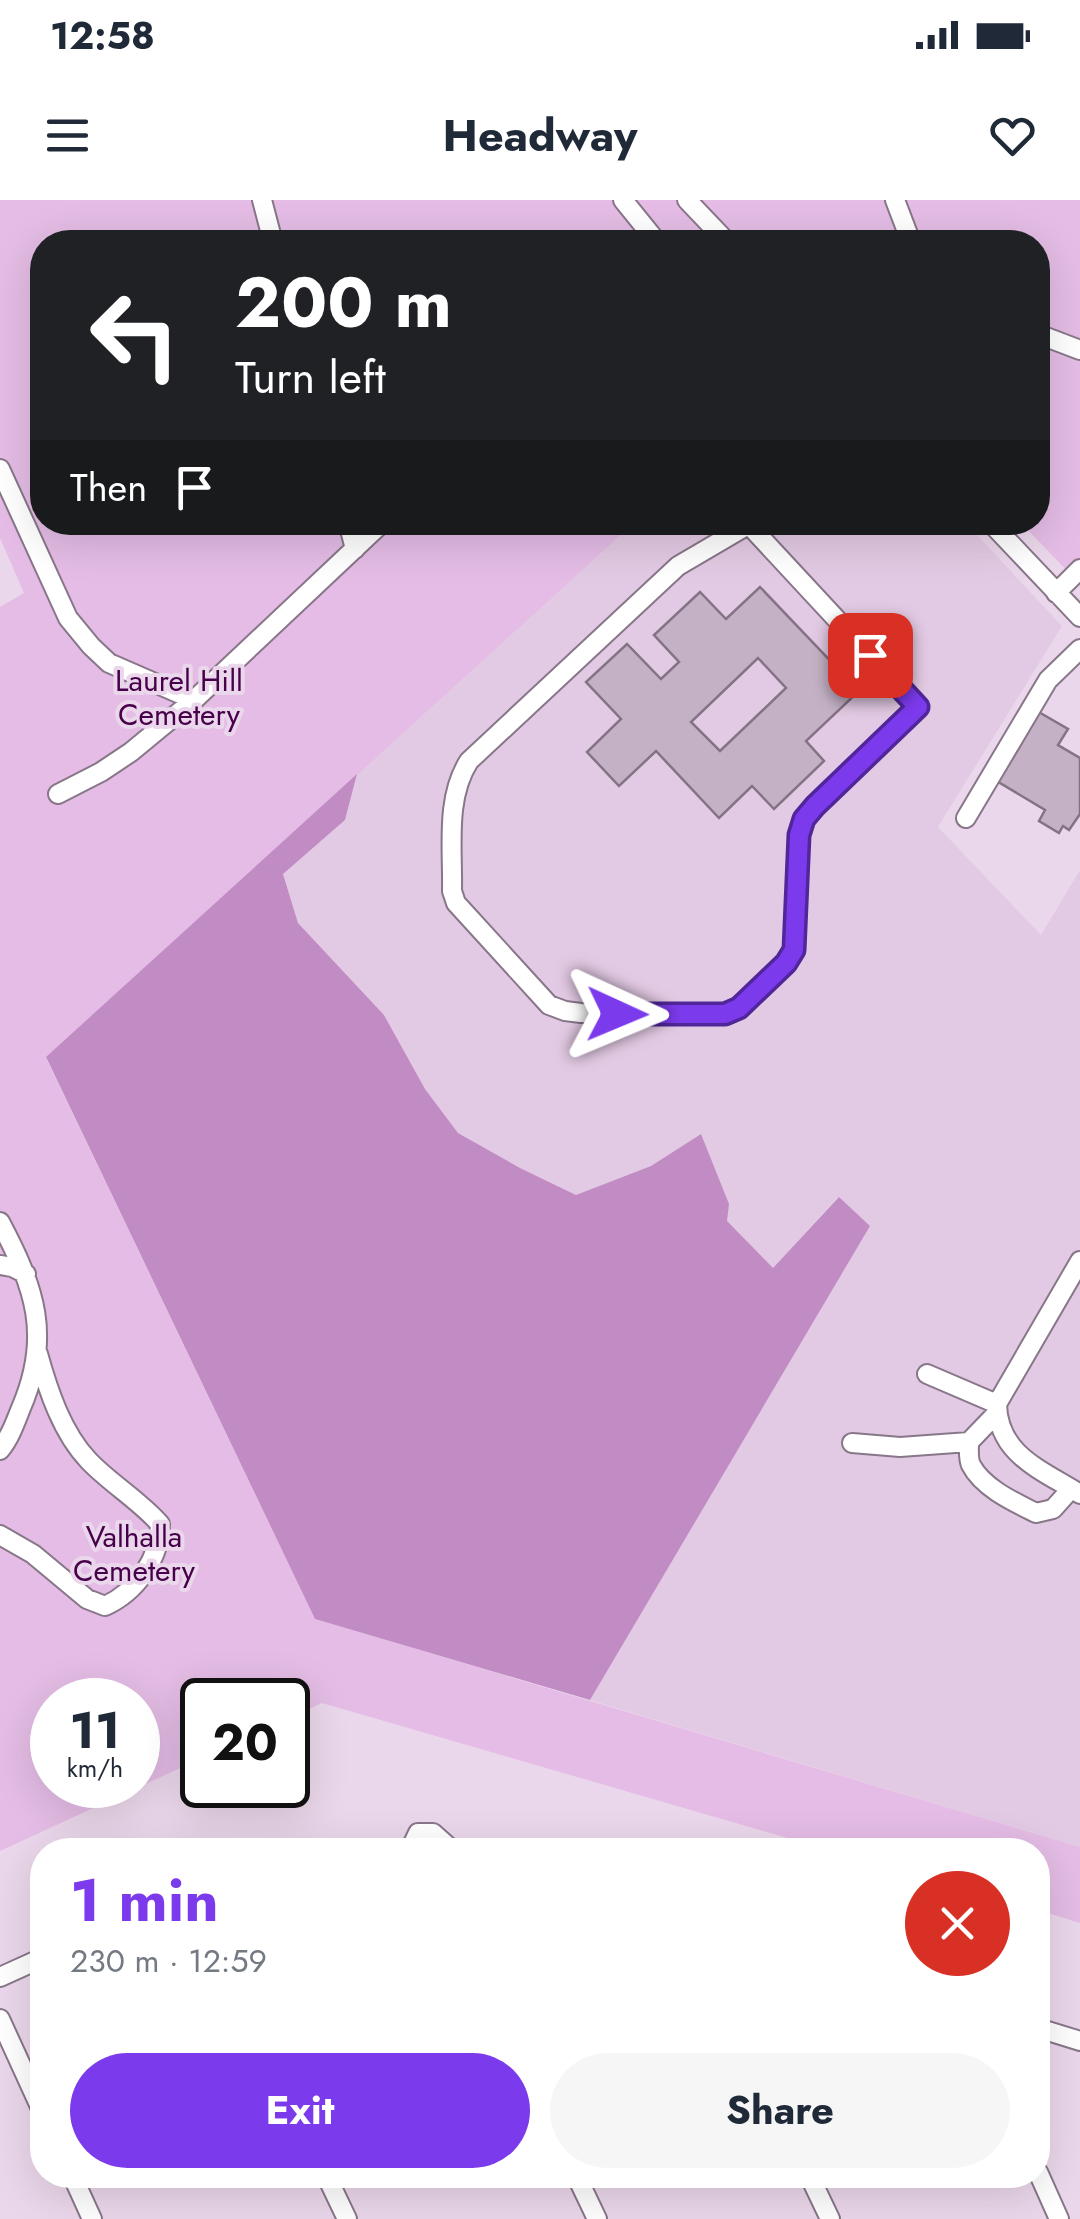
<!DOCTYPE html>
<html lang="en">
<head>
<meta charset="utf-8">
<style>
  body { margin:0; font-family:Jost,sans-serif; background:#f6f6f7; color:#1f2937; height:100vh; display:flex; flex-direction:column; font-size:38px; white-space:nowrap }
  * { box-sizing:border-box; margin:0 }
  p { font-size:32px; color:#747a83 }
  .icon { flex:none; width:55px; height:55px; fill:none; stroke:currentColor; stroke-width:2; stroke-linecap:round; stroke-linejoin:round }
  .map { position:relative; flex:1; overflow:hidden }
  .sheet { position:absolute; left:30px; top:1638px; width:1020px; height:350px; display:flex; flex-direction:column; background:#fff; border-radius:40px; box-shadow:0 10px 40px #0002 }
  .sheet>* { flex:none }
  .banner { position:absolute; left:30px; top:30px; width:1020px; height:305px; border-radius:40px; box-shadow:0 10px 40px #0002; background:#202124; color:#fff; overflow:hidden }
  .speed { position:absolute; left:30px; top:1478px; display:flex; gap:20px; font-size:50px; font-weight:700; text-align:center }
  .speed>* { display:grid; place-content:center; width:130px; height:130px; border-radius:50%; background:#fff; box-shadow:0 10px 40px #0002; line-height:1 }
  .speed small { font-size:25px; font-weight:400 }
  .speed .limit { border:5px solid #111; border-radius:15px; background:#fff; color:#111 }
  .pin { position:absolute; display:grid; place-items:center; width:85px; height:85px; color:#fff; margin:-42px; border-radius:20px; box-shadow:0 5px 15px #0006 }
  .me { position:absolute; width:110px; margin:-55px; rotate:91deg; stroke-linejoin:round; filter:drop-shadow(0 0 8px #0008) }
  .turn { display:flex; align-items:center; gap:35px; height:210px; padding:0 40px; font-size:45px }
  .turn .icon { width:130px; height:130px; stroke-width:2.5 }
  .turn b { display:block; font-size:70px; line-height:85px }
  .then { display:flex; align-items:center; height:95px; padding:0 40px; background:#0003; gap:20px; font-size:38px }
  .round { display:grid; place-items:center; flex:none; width:105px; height:105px; border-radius:52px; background:#f6f6f7 }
  .headline { display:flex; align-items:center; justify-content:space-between; height:170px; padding:0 40px }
  h1 { font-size:60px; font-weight:700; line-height:75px; color:#7c3aed }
  .action { display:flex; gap:20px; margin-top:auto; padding:20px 40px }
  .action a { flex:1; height:115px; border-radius:60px; background:#7c3aed; color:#fff; font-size:40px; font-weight:700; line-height:115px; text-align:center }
  .action a+a { background:#f6f6f7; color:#1f2937 }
  .status { display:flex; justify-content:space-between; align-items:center; height:70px; padding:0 50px; background:#fff; direction:ltr }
  .status svg { height:28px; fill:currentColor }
  header { display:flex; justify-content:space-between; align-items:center; height:130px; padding:0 40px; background:#fff; font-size:45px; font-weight:700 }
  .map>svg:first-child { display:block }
</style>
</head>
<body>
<div class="status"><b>12:58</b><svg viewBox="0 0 49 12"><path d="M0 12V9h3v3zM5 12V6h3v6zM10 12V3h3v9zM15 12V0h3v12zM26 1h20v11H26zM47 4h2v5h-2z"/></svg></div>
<header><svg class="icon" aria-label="menu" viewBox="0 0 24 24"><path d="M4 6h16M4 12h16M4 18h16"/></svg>Headway<svg class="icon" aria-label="heart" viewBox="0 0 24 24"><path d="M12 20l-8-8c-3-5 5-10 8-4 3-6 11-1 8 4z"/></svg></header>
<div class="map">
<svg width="1080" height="2019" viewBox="0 0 1080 2019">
  <rect width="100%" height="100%" fill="#ebd7eb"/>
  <path fill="#e3cae4" d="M634,323H966L1062,426L938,627L1041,735L1080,670V1647L590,1500L870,1026L838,997L773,1068L726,1021L701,934L651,966L576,995L520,968L458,933L425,889L384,815L298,723L283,673L345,620L357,574Z"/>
  <path fill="#e4bce5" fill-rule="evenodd" d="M0,0H1080V384L1021,323L1038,322V42H42V322L634,323L46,858L315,1419L1080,1647V1723L1038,1710V1650H829L322,1503L288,1519V1500H202V1558L0,1651V407L24,393L0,338ZM52,1500H138V1585H52Z"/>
  <path fill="#c18bc3" d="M357,574L345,620L283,674L298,723L384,815L425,889L458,933L520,968L576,995L651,966L701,934L729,1004L727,1021L773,1068L839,997L870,1026L590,1500L315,1419L46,857Z"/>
  <path fill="#c4b1c5" stroke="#847385" stroke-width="2.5" fill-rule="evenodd" d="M760,387L859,491L806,541L824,561L774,609L752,586L719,618L656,551L619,586L587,552L621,519L586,482L627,444L661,479L679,462L654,435L700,392L726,419ZM758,458L786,488L720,551L691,522Z
    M1037,511L1068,529L1058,545L1080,558V614L1069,630L1063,626L1059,633L1039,621L1045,610L995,580Z"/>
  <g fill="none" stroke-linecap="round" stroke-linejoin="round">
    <defs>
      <path id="minor" d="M262,0L273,42
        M623,0L657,42
        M687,0L727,42
        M895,0L911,42
        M1038,134L1080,150
        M0,269L68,418L91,446L109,463L194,500
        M348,322L355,349
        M990,322L1080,417
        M750,326L918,507L815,606L804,619L799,635L794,750C781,773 749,802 725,815L581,813L565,811L549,805L456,703L452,691C453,649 445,598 469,561L678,366L753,322
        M1056,393L1080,369
        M58,594L101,572L131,552L194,500L383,322
        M966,618L1048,480L1080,449
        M0,1022C35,1088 52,1136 21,1208C15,1223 10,1238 0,1250
        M1080,1061L997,1204C998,1255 1042,1270 1080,1294
        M0,1065L12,1067L26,1074
        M927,1174L997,1204
        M969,1242C969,1250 968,1259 971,1265C983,1288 1014,1302 1036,1313L1053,1309L1071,1289
        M852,1243L900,1247L969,1242L997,1213
        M0,1335L33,1354L87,1399L105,1406C136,1392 160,1359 160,1324C139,1300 111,1284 89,1261C62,1233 48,1190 38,1154
        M410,1650L418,1633H433L452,1650
        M0,1777L42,1758
        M0,1819L42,1911
        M1038,1828L1080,1841
        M1038,1972L1059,2019
        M72,1975L92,2019
        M326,1975L347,2019
        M576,1975L597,2019
        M809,1975L830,2019"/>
    </defs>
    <use href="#minor" stroke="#887689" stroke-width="22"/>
    <use href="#minor" stroke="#fff" stroke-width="18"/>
  </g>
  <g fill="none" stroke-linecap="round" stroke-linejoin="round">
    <defs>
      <path id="route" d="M617,814H725L739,808L786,763L794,750L799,635L804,619L815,606L918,507L870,455"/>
    </defs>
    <use href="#route" stroke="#51269a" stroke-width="25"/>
    <use href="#route" stroke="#7c3aed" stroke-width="18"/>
  </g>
  <g text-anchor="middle" stroke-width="8" stroke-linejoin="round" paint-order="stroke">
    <g font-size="30" fill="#47014b" stroke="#ebd7eb">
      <text x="179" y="491">Laurel Hill<tspan x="179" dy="34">Cemetery</tspan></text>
      <text x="134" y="1347">Valhalla<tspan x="134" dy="34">Cemetery</tspan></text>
    </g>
  </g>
</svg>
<div class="speed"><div>11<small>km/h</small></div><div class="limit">20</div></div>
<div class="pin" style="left:870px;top:455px;background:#d93025"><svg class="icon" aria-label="arrive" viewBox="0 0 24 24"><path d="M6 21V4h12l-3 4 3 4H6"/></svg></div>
<svg class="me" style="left:617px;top:814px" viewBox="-20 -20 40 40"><path d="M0-17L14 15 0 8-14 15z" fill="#7c3aed" stroke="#fff" stroke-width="4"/></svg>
<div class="banner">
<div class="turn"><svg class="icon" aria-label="left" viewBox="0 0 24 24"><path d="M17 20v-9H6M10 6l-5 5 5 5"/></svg><div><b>200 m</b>Turn left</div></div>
<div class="then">Then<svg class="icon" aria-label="arrive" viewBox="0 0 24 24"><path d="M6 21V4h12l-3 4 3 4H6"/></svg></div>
</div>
<section class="sheet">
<div class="headline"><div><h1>1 min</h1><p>230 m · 12:59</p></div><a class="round" style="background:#d93025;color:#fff"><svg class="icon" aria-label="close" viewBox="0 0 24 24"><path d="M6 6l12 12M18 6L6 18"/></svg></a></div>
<div class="action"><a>Exit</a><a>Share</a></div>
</section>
</div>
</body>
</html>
